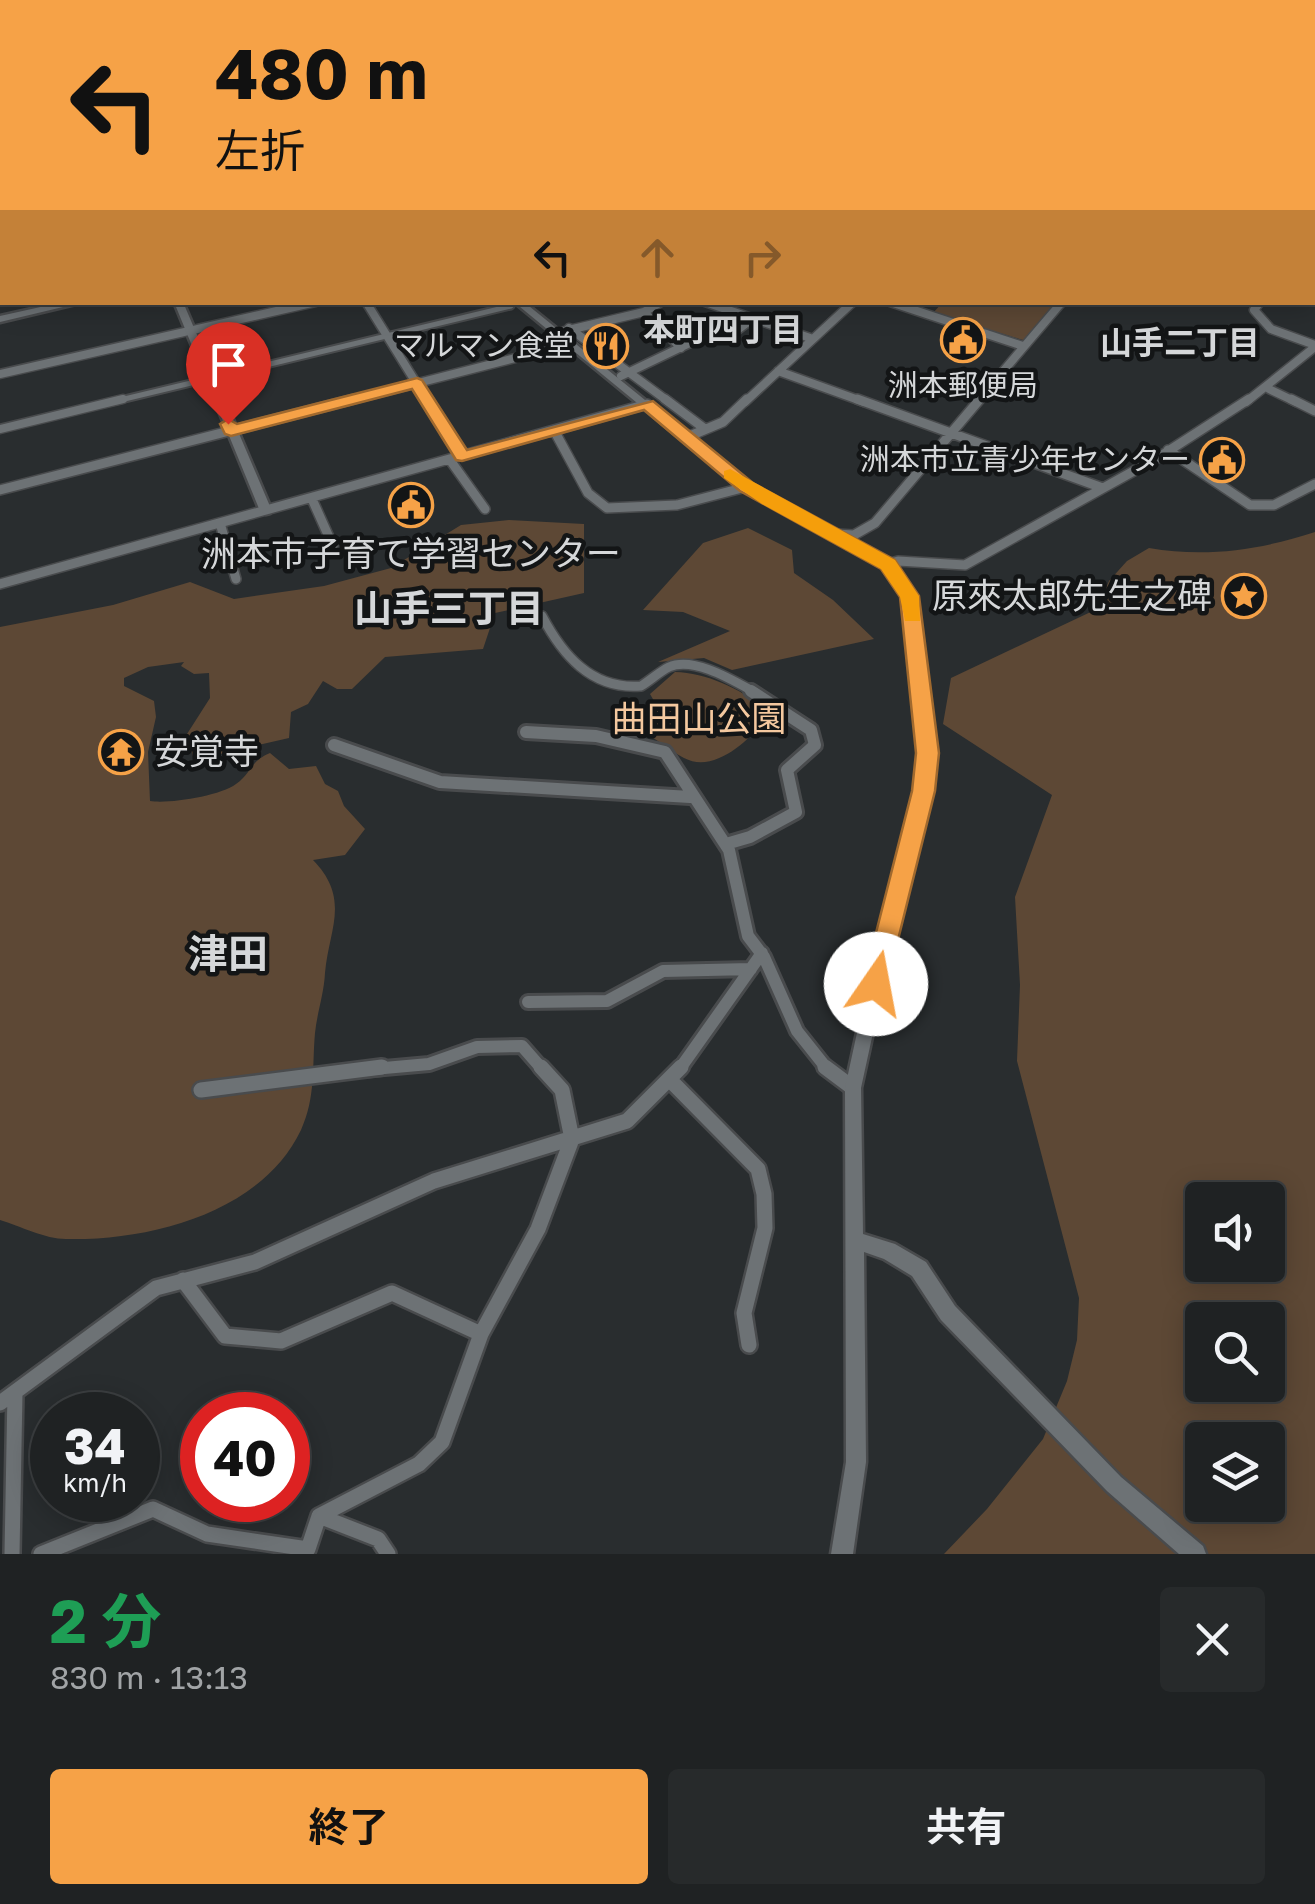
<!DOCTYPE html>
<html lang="ja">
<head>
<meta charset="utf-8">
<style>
  body { margin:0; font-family:"Golos Text","Noto Sans JP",sans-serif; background:#272a2b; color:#f1f3f6; height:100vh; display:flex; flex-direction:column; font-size:38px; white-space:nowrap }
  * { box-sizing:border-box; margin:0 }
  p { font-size:32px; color:#a1a4a6 }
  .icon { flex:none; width:55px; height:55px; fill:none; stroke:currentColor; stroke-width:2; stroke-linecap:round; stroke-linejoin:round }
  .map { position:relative; height:1554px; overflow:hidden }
  .side { display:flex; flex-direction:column; background:#1f2223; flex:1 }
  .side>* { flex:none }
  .guide { position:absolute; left:0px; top:0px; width:1315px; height:305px; box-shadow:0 5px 25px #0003,0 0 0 2px #3c3f41; background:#f6a247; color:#111; overflow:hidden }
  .buttons { position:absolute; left:1185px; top:1182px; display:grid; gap:20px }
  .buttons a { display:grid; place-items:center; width:100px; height:100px; border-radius:10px; background:#1f2223; box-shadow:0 5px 25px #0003,0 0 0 2px #3c3f41; font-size:50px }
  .speed { position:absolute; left:30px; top:1392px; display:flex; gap:20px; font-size:50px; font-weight:700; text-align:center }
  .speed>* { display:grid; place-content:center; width:130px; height:130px; border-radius:50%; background:#1f2223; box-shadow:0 5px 25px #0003,0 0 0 2px #3c3f41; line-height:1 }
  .speed small { font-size:25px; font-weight:400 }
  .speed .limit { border:15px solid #d22; background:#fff; color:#111 }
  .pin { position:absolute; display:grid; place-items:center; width:85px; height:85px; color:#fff; margin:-102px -42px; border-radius:50% 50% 50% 0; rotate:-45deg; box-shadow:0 0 10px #0007 }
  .pin .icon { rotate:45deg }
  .me { position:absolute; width:110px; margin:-55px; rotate:12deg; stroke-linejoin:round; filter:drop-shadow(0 0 8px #0008) }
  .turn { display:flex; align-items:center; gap:35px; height:210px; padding:0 50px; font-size:45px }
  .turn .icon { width:130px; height:130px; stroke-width:2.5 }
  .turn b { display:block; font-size:70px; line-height:85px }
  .lanes { display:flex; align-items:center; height:95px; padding:0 50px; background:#0003; justify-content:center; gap:50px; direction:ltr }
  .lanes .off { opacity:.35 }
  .round { display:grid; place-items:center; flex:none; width:105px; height:105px; border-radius:10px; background:#272a2b }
  .headline { display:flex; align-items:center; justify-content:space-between; height:170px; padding:0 50px }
  h1 { font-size:60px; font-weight:700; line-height:75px; color:#1e9e55 }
  .button { display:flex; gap:20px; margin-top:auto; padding:20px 50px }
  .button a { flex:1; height:115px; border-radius:10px; background:#f6a247; color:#111; font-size:40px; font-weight:700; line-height:115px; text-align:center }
  .button a+a { background:#272a2b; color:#f1f3f6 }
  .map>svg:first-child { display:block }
</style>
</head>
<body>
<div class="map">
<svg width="1315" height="1554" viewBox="0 0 1315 1554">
  <rect width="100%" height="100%" fill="#292d2f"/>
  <path fill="#5d4835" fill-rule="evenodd" d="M942,303H1061L1023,340L933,313Z
    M509,520L584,524V593L495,613L483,649L385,657L352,689H337L323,681L308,704L291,712L289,738L194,760L187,734L210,698L209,673L194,674L181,666L184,662L148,667L124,678V686L154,701L156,717L148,752L150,801C169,804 220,796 236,784C252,773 249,762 270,753L289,769L316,766L325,784L338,791L344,806L365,829L345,855L313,860C351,899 329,929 325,973C324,994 317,1013 315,1033C312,1067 316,1097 301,1130C262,1212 151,1241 66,1239C45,1239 20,1226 0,1220V627L113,605L190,582L234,599L324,586L391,568L461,525Z
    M748,528L792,550L794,573L833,600L874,639L732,670L704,658L658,662L730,631L683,612L643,610L703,543Z
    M1315,532V1554H944L987,1509L1043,1439L1067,1381L1077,1340L1079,1298L1017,1061L1020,985L1015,897L1052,795L943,724L951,678L1097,609L1109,581L1127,561L1149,548C1206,558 1260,550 1315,532ZM1202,1200H1268V1265H1202ZM1202,1320H1268V1385H1202ZM1202,1440H1268V1505H1202Z
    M675,672C709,673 745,691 770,713C754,736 716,775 684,758C669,750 658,739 643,733L658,708L650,694Z"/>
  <path fill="#210f00" d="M1062,0H1315V158L1312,2Z"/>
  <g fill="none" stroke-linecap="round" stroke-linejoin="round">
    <path stroke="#fbcfa5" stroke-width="2.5" stroke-dasharray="6 5" stroke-linecap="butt" d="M979,2L984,0"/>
    <defs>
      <path id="pedestrian-far1" d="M112,402L511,306"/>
      <path id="pedestrian" d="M0,429L123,399"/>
      <path id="minor-far4" d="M534,0L544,2
        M170,2L175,0
        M223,2L231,0
        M398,2L406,0
        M621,2L630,0"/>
      <path id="minor-far3" d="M366,302L428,402
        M705,302L813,339
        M890,302L1023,346
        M1260,302L1254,310L1271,329L1315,345
        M644,312L681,348
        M569,328L669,402
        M556,333L644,312L661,302
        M778,371L864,402
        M0,374L316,302
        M621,376L715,331L728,337L752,319
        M1269,389L1296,402
        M344,402L570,344
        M745,402L853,302
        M977,402L1062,302
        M1246,402L1315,347"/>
      <path id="minor-far2" d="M427,399L462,456
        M665,399L705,429
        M857,399L1100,487
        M1291,399L1315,411
        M555,432L588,493L607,508L677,505L746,487
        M685,438L723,422L747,399
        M1168,450L1250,505H1274L1315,484
        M450,460L485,509
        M0,490L354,399
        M312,499L333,546
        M220,523L236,579
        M835,534L854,535L875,523L980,399
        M888,564L898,561L965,565L1159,457L1249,399
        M0,584L647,404
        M542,616C562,654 591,690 641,686C651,680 659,672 669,667C694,656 734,681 756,693"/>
      <path id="minor-far1" d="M526,732L596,736L665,752L729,850L748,936L764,957L797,1031L828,1070
        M334,745L440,782L690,797
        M726,844L750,837L796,812L787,770L815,745L811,730L751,691
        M528,1002L607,1001L663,971L751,969
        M362,1070L429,1064L477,1047L522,1046L543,1070
        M679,1070L762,953"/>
      <path id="minor" d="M825,1067L853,1088
        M671,1081L758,1169L764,1194L765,1228L744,1313L749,1345
        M201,1090L382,1067
        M183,1280L225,1336L281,1341L392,1293L481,1334
        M0,1403L156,1288L255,1262L434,1181L627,1121L681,1067
        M319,1516L378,1539L388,1554
        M12,1554L15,1392
        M41,1554L153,1509L207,1534L308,1549L319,1516L419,1464L442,1442L481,1334L538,1229L572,1139L562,1090L541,1067"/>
      <path id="tertiary" d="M566,0H574L576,2H569Z
        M0,211H2V215H0Z
        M1315,244V251H1312V245Z
        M174,302H183L272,511L270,513L266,514L260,511Z
        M514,302H524L750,485L892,561L915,596L935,753L930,791L899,913L861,1088L863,1234L895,1244L926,1262L955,1306L1121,1477L1203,1546L1206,1554H1179L1107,1491L941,1320L912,1276L884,1259L864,1252L866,1462L853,1554H831L846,1462L845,1088L883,913L916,791L921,753L903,596L884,567L742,489Z"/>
      <path id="secondary" d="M63,302H84L0,322V316Z"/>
      <path id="primary" d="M1312,206L1315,207V213L1312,212Z"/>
      <path id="trunk" d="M122,0H132L129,2H122Z
        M0,69L2,70V74L0,75Z"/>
    </defs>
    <use href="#pedestrian-far1" stroke="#494b4d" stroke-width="9"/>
    <use href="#pedestrian" stroke="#494b4d" stroke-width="11"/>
    <use href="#minor-far4" stroke="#494b4d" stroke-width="8"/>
    <use href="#minor-far3" stroke="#494b4d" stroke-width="11"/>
    <use href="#minor-far2" stroke="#494b4d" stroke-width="12"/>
    <use href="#minor-far1" stroke="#494b4d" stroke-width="18"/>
    <use href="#minor" stroke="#494b4d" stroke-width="20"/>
    <use href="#tertiary" stroke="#494b4d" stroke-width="5"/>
    <use href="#secondary" stroke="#494b4d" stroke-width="5"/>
    <use href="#primary" stroke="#494b4d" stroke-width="4"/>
    <use href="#trunk" stroke="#494b4d" stroke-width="4"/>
    <use href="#pedestrian-far1" stroke="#6d7275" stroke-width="5"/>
    <use href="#pedestrian" stroke="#6d7275" stroke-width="8"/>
    <use href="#minor-far4" stroke="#6d7275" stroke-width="5"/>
    <use href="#minor-far3" stroke="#6d7275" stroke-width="8"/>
    <use href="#minor-far2" stroke="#6d7275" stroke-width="9"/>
    <use href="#minor-far1" stroke="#6d7275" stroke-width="12"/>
    <use href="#minor" stroke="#6d7275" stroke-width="15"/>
    <use href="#tertiary" fill="#6d7275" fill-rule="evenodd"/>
    <use href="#secondary" fill="#6d7275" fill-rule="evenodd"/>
    <use href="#primary" fill="#3e92b8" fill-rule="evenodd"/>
    <use href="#trunk" fill="#2e9cce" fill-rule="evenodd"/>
  </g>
  <path fill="#f6a247" stroke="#a0692e" stroke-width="2.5" d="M417,378L422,380L467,450L653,401L753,483L895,560L919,596L939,753L935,791L885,992L876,995L867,992L863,984L912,791L916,753L900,597L881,569L740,491L644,410L462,461L456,460L412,389L231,436L225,434L220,424L228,419L237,424Z"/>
  <path fill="#f59e0b" d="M730,469L895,560L919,596L920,621H905L900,597L881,569L762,504L724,478V471Z"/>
  <defs>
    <symbol id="civic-ring" viewBox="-11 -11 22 22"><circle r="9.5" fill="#131516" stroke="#f6a247" stroke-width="1.5"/><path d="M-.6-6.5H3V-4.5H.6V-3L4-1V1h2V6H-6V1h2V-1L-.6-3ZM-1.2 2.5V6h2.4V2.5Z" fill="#f6a247"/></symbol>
    <symbol id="restaurant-ring" viewBox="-11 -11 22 22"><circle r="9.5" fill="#131516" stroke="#f6a247" stroke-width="1.5"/><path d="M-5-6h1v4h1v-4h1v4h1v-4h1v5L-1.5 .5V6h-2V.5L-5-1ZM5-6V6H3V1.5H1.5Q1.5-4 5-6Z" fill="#f6a247"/></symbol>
    <symbol id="sight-ring" viewBox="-11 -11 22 22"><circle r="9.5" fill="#131516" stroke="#f6a247" stroke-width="1.5"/><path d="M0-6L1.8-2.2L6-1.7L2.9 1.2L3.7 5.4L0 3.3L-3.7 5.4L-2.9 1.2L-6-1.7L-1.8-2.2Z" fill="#f6a247"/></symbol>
    <symbol id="temple-ring" viewBox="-11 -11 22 22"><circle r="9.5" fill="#131516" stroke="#f6a247" stroke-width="1.5"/><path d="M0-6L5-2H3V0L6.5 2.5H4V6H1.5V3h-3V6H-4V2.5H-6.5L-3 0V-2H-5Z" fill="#f6a247"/></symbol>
  </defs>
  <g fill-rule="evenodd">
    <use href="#civic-ring" x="938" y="315" width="50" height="50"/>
    <use href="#restaurant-ring" x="581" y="321" width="50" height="50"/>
    <use href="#civic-ring" x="1197" y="435" width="50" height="50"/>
    <use href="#civic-ring" x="386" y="480" width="50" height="50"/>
    <use href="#sight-ring" x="1219" y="571" width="50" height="50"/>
    <use href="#temple-ring" x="96" y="727" width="50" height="50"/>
  </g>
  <g text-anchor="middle" stroke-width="9" stroke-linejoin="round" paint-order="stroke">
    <g font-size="30" fill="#d5d7d9" stroke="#131516" text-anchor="end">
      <text x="574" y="356">マルマン食堂</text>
      <text x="963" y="396" text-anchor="middle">洲本郵便局</text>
      <text x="1190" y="470">洲本市立青少年センター</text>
    </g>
    <g font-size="32" font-weight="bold" fill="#d5d7d9" stroke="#131516">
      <text x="723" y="341">本町四丁目</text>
      <text x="1180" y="354">山手二丁目</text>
    </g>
    <g font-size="35" fill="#d5d7d9" stroke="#131516">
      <text x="411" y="566">洲本市子育て学習センター</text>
      <text x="1212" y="608" text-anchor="end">原來太郎先生之碑</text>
      <text x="154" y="764" text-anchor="start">安覚寺</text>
    </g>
    <g font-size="35" fill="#f4c89f" stroke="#131516">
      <text x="699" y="731">曲田山公園</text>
    </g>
    <g font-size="38" font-weight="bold" fill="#d5d7d9" stroke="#131516">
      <text x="449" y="622">山手三丁目</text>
    </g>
    <g font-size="40" font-weight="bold" fill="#d5d7d9" stroke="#131516">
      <text x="228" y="968">津田</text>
    </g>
  </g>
</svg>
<div class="buttons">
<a><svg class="icon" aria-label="sound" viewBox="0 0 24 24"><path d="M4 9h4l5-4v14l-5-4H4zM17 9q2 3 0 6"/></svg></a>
<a><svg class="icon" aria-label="search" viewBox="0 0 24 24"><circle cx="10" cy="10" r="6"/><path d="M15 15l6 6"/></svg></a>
<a><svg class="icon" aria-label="layers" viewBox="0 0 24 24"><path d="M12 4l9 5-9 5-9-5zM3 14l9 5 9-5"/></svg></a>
</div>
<div class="speed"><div>34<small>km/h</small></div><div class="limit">40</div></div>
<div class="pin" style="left:228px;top:424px;background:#d93025"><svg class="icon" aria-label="arrive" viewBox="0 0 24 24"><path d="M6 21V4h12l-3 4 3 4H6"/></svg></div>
<svg class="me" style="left:876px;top:984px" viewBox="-20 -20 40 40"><circle r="19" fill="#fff"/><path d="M0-13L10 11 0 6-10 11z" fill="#f6a247"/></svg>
<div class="guide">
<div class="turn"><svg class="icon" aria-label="left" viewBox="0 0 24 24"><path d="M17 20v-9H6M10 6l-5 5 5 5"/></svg><div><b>480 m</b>左折</div></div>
<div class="lanes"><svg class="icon" aria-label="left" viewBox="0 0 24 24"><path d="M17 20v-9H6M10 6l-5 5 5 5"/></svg><svg class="icon off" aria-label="ahead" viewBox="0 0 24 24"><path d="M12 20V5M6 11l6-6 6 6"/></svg><svg class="icon off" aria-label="right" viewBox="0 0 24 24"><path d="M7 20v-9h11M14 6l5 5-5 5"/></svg></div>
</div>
</div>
<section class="side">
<div class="headline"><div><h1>2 分</h1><p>830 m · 13:13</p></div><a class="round"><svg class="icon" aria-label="close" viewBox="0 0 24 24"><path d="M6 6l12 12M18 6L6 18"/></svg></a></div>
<div class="button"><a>終了</a><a>共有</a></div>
</section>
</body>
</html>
